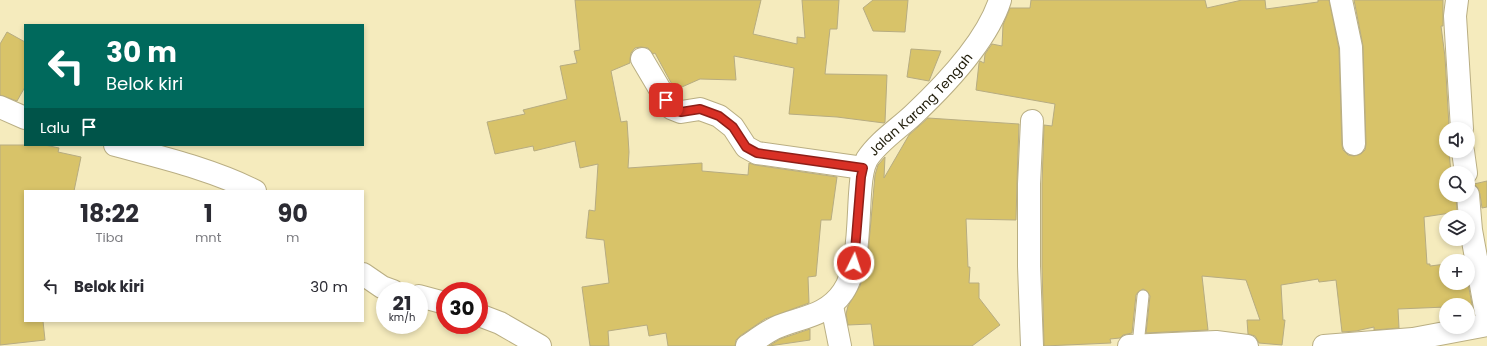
<!DOCTYPE html>
<html lang="id">
<head>
<meta charset="utf-8">
<style>
  body { margin:0; font-family:Poppins,sans-serif; background:#f7f7f7; color:#2b2b33; height:100vh; display:flex; flex-direction:column; font-size:15px; white-space:nowrap }
  * { box-sizing:border-box; margin:0 }
  p { font-size:13px; color:#7c7c81 }
  .icon { flex:none; width:22px; height:22px; fill:none; stroke:currentColor; stroke-width:2; stroke-linecap:round; stroke-linejoin:round }
  .map { position:relative; flex:1; overflow:hidden }
  .panel { position:absolute; left:24px; top:190px; width:340px; height:132px; display:flex; flex-direction:column; background:#fff; border-radius:0px; box-shadow:0 2px 6px #0003 }
  .panel>* { flex:none }
  .guide { position:absolute; left:24px; top:24px; width:340px; height:122px; border-radius:0px; box-shadow:0 2px 6px #0003; background:#00695c; color:#fff; overflow:hidden }
  .buttons { position:absolute; left:1439px; top:122px; display:grid; gap:8px }
  .buttons a { display:grid; place-items:center; width:36px; height:36px; border-radius:50%; background:#fff; box-shadow:0 2px 6px #0003; font-size:20px }
  .speed { position:absolute; left:376px; top:282px; display:flex; gap:8px; font-size:20px; font-weight:700; text-align:center }
  .speed>* { display:grid; place-content:center; width:52px; height:52px; border-radius:50%; background:#fff; box-shadow:0 2px 6px #0003; line-height:1 }
  .speed small { font-size:10px; font-weight:400 }
  .speed .limit { border:6px solid #d22; background:#fff; color:#111 }
  .pin { position:absolute; display:grid; place-items:center; width:34px; height:34px; color:#fff; margin:-17px; border-radius:8px; box-shadow:0 2px 6px #0006 }
  .me { position:absolute; width:44px; margin:-22px; rotate:4deg; stroke-linejoin:round; filter:drop-shadow(0 0 3px #0008) }
  .turn { display:flex; align-items:center; gap:14px; height:84px; padding:0 16px; font-size:18px }
  .turn .icon { width:52px; height:52px; stroke-width:2.5 }
  .turn b { display:block; font-size:28px; line-height:34px }
  .then { display:flex; align-items:center; height:38px; padding:0 16px; background:#0003; gap:8px; font-size:15px }
  .eta { display:flex; justify-content:space-evenly; align-items:center; height:68px; text-align:center }
  .eta b { font-size:24px; font-weight:700; line-height:28px }
  ul { padding:0; list-style:none }
  li { display:flex; align-items:center; gap:12px; height:56px; padding:0 16px }
  li div { flex:1 }
  li b { display:block; font-size:15px }
  li em { font-style:normal }
  .map>svg:first-child { display:block }
</style>
</head>
<body>
<div class="map">
<svg width="1487" height="346" viewBox="0 0 1487 346">
  <rect width="100%" height="100%" fill="#f5ebbd"/>
  <path fill="#d8c369" stroke="#b7ac81" d="M575,0H761L753,34L797,44V37L805,38L802,0H839L837,29H830L825,74L887,75L885,122L884,123L837,117L789,114L794,68L734,56L736,80L700,79L675,90L655,53L653,54L648,48L641,47L635,48L631,53L630,59V63L611,71L621,122L627,121L629,152L628,168L702,163V171L748,175L749,163L755,165L837,177L831,220H821L816,276L808,277L809,303L765,319L740,336L736,340L735,346H668L666,333L649,336L647,325L608,331L609,346H590L582,287L609,283L604,240L586,238L589,210L595,211L598,164L580,168L575,141L534,151L533,146L495,154L487,122L525,114L523,110L567,99L560,66L577,63L574,51L580,50Z
    M873,0H908L905,32L873,31L863,8Z
    M1031,0H1205L1207,8L1242,0H1265L1266,9L1318,2V0H1329L1339,49L1342,145L1343,150L1348,155L1354,156L1361,154L1365,150L1366,144L1363,46L1354,0H1443V26H1441L1445,57L1449,126L1446,127V151H1449L1451,173H1446V195H1456L1457,212L1424,217L1427,264H1430V266L1446,264V283H1468L1474,315L1468,316V305H1446V307L1398,309L1399,328L1374,330V327L1356,331L1342,332L1336,280L1319,282L1318,279L1281,285L1283,320H1285L1282,345L1259,343L1255,336L1248,334L1247,320H1260L1246,280L1202,276L1208,330L1146,333L1150,296L1147,291L1143,289L1138,292L1136,295L1132,333L1123,335L1120,338L1110,339L1111,343L1044,346L1042,266V184L1044,125L1052,126L1055,104L976,90L979,63L980,61L984,63L985,54L992,44L1002,46L1003,25L1010,8H1030Z
    M7,32L25,42V87L17,101L0,95V44Z
    M911,49L941,51L929,81L907,77Z
    M928,118L1019,124L1017,183L1016,220L966,219L968,267H970L969,283H979V298L1000,325L972,346H874L871,324L848,325L846,314L848,306L860,286L866,267L871,269L868,254L875,175L878,165L885,157L884,178L909,135Z
    M0,145H45L59,148L58,152L81,157L74,191H25V321H43L45,340L0,345Z
    M1487,181V207L1482,208L1480,194L1478,188L1474,184Z
    M810,329V340L769,346L780,339Z"/>
  <g fill="none" stroke-linecap="round" stroke-linejoin="round">
    <defs>
      <path id="lane" d="M1138,345L1143,296"/>
      <g id="street">
        <path d="M1341,0L1351,47L1354,144"/>
        <path d="M1457,0L1455,16L1462,129"/>
        <path d="M642,59L671,108L681,112L700,109L719,116L733,127L746,147L757,153L863,168"/>
        <path d="M0,107L25,118"/>
        <path d="M1032,121L1029,184V266L1032,346"/>
        <path d="M115,145C163,158 211,169 255,191"/>
        <path d="M1463,151L1466,173"/>
        <path d="M1468,195L1471,230L1487,318"/>
        <path d="M363,274L382,287L393,291"/>
        <path d="M419,296L445,303"/>
        <path d="M832,306L840,346"/>
        <path d="M479,315L500,323L540,346"/>
        <path id="s1" d="M747,346C756,340 765,333 775,328C800,317 826,317 843,292C859,269 858,222 860,194C861,183 861,170 867,159C878,142 898,129 913,115C945,85 987,41 1000,0"/>
        <path d="M1129,346L1216,342L1247,346"/>
        <path d="M1324,346L1413,339L1487,325"/>
      </g>
    </defs>
    <use href="#lane" stroke="#b9ae83" stroke-width="13"/>
    <use href="#street" stroke="#b9ae83" stroke-width="24"/>
    <use href="#lane" stroke="#fff" stroke-width="11"/>
    <use href="#street" stroke="#fff" stroke-width="22"/>
  </g>
  <g fill="none" stroke-linecap="round" stroke-linejoin="round">
    <defs>
      <path id="route" d="M666,100L671,108L681,112L700,109L719,116L733,127L746,147L757,153L863,168L861,177L854,263"/>
    </defs>
    <use href="#route" stroke="#8d1f18" stroke-width="10"/>
    <use href="#route" stroke="#d93025" stroke-width="7"/>
  </g>
  <g text-anchor="middle" stroke-width="3" stroke-linejoin="round" paint-order="stroke">
    <g font-size="13" fill="#24200e" stroke="#fff">
      <text dy="5" stroke="none"><textPath href="#s1" startOffset="325">Jalan Karang Tengah</textPath></text>
    </g>
  </g>
</svg>
<div class="buttons">
<a><svg class="icon" aria-label="sound" viewBox="0 0 24 24"><path d="M4 9h4l5-4v14l-5-4H4zM17 9q2 3 0 6"/></svg></a>
<a><svg class="icon" aria-label="search" viewBox="0 0 24 24"><circle cx="10" cy="10" r="6"/><path d="M15 15l6 6"/></svg></a>
<a><svg class="icon" aria-label="layers" viewBox="0 0 24 24"><path d="M12 4l9 5-9 5-9-5zM3 14l9 5 9-5"/></svg></a>
<a>+</a>
<a>−</a>
</div>
<div class="speed"><div>21<small>km/h</small></div><div class="limit">30</div></div>
<div class="pin" style="left:666px;top:100px;background:#d93025"><svg class="icon" aria-label="arrive" viewBox="0 0 24 24"><path d="M6 21V4h12l-3 4 3 4H6"/></svg></div>
<svg class="me" style="left:854px;top:263px" viewBox="-20 -20 40 40"><circle r="17" fill="#d93025" stroke="#fff" stroke-width="3"/><path d="M0-11L8 9 0 5-8 9z" fill="#fff"/></svg>
<div class="guide">
<div class="turn"><svg class="icon" aria-label="left" viewBox="0 0 24 24"><path d="M17 20v-9H6M10 6l-5 5 5 5"/></svg><div><b>30 m</b>Belok kiri</div></div>
<div class="then">Lalu<svg class="icon" aria-label="arrive" viewBox="0 0 24 24"><path d="M6 21V4h12l-3 4 3 4H6"/></svg></div>
</div>
<section class="panel">
<div class="eta">
<div><b>18:22</b><p>Tiba</p></div>
<div><b>1</b><p>mnt</p></div>
<div><b>90</b><p>m</p></div>
</div>
<ul>
<li><svg class="icon" aria-label="left" viewBox="0 0 24 24"><path d="M17 20v-9H6M10 6l-5 5 5 5"/></svg><div><b>Belok kiri</b></div><em>30 m</em></li>
</ul>
</section>
</div>
</body>
</html>
